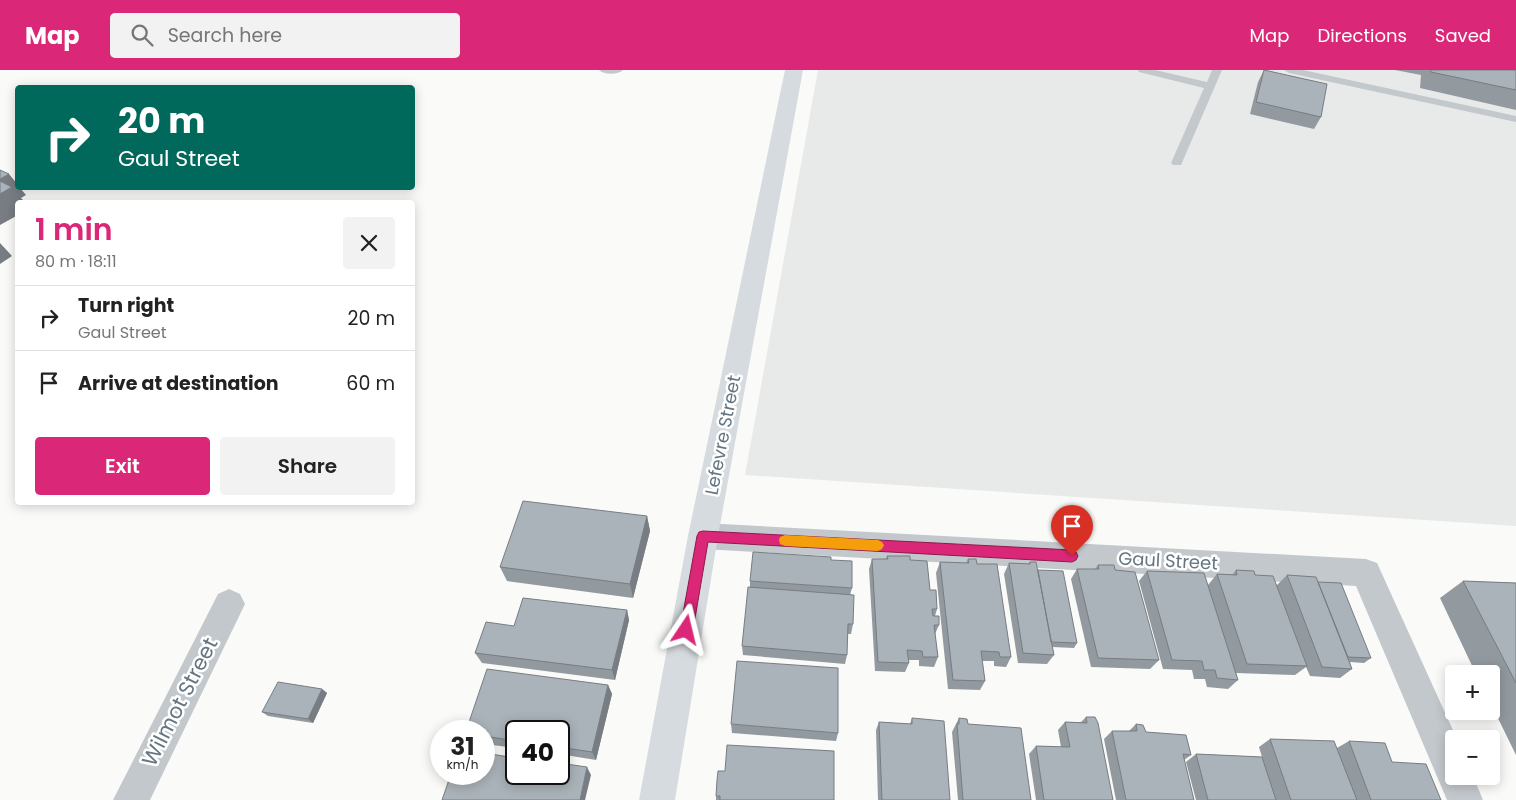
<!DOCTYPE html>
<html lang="en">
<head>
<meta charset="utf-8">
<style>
  body { margin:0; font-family:Poppins,sans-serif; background:#f2f2f2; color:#222; height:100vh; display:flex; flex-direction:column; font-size:19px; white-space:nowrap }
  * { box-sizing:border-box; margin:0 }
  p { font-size:16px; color:#767676 }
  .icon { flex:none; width:28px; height:28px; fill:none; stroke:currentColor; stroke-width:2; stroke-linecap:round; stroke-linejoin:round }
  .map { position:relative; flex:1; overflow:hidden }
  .side { position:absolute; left:15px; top:130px; width:400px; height:305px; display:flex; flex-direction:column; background:#fff; border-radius:5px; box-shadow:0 2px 12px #0003 }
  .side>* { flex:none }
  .top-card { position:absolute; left:15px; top:15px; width:400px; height:105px; border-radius:5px; box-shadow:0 2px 12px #0003; background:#00695c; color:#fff; overflow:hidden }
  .buttons { position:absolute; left:1445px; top:595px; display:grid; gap:10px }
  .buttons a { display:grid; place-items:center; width:55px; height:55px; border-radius:5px; background:#fff; box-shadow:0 2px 12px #0003; font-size:25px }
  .speed { position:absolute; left:430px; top:650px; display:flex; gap:10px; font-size:25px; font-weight:700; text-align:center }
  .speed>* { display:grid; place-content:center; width:65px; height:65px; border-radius:50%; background:#fff; box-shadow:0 2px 12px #0003; line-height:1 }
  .speed small { font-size:12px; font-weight:400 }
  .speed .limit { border:2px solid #111; border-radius:8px; background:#fff; color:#111 }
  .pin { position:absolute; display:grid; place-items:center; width:42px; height:42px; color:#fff; margin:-51px -21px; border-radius:50% 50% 50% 0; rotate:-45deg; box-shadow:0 0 5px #0007 }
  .pin .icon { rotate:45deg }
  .me { position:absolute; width:55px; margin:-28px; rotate:10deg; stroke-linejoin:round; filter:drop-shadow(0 0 4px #0008) }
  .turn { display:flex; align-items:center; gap:18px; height:105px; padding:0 20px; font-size:22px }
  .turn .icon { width:65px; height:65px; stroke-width:2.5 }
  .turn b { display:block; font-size:35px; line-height:42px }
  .round { display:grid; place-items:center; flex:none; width:52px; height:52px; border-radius:5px; background:#f2f2f2 }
  .head { display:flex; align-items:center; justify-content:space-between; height:85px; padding:0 20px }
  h1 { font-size:30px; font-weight:600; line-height:38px; color:#db2777 }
  .action { display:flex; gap:10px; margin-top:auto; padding:10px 20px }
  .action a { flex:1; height:58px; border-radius:5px; background:#db2777; color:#fff; font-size:20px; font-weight:600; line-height:58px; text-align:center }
  .action a+a { background:#f2f2f2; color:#222 }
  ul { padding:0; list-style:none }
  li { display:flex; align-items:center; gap:15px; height:65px; padding:0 20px; border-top:1px solid #e0e0e0 }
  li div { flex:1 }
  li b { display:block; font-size:19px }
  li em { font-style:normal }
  header { display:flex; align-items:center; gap:30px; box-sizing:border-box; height:70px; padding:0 25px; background:#db2777; color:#fff }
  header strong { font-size:24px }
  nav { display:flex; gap:28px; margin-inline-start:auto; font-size:18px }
  .search { width:350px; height:45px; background:#f2f2f2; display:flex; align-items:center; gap:12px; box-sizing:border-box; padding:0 18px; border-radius:5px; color:#767676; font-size:19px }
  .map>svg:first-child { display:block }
</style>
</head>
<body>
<header>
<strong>Map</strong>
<div class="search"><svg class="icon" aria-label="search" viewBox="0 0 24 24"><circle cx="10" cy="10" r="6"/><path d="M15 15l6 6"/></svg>Search here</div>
<nav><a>Map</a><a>Directions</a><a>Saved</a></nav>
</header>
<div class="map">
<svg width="1516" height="730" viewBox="0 0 1516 730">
  <rect width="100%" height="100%" fill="#fafaf8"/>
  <path fill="#e8e9e9" d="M818,0H1516V456L745,405Z"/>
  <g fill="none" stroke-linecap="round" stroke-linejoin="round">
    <path fill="#c3c8cc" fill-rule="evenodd" d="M599,0H623C618,5 604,5 599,0Z
      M1138,0H1155L1207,12L1212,0H1222L1181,95H1173L1171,93L1204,18L1139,2Z
      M1284,0H1303L1516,46V52L1289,3Z"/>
    <path fill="#c3c8cc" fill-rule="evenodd" d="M703,453L1366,489L1377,493L1457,669H1454V706H1473L1483,730H1447L1356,516L703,479L692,475L688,466L692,457Z
      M229,519L240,524L245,534L150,730H113L218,524Z"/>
    <path fill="#d6dbdf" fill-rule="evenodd" d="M785,0H803L718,466L675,730H639L688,466Z"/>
  </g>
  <path fill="#929a9f" d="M1264,0L1321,47L1314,59L1250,44L1258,12Z
    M1395,0H1516V40L1420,18L1421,5Z
    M647,446L650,461L633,528L507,511L500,497Z
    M887,486L910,490L930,520L937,539L935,546L939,555L935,564L938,587L934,597L919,596V590H908L909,593L905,602L875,601L869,499L872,489H886Z
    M968,489L977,494L1011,587L1006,597L994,596V591H982L985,611L980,620L948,619L936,503L940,492L966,493Z
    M1030,492L1038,500L1077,573L1074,578L1052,577L1054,585L1047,594L1018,593L1004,504L1009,493L1028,494Z
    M1098,495L1115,500L1159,590L1150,599L1091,597L1071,509L1077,499H1095Z
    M1236,500L1255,505L1277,515L1287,505L1318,512L1371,588L1364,593L1350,592L1352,599L1340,608L1310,606L1306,597L1295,605L1236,603L1238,610L1228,619L1207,617L1205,609H1194L1192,600L1163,599L1139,511L1147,501L1208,515L1217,504L1232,505Z
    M750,511L852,518L850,525L853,554L851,564H847V585L845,594L743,585L742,576L750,518Z
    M1463,511L1516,513V685L1491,634V604H1476L1440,528Z
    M627,540L629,550L615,610L482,593L475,583Z
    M608,615L612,624L596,690L559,684V661H516V678L484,674V661Z
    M322,619L327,623L313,653L268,646L262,642Z
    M1086,647L1113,730H1036L1029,684L1036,676L1061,677L1058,660L1065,652H1081Z
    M912,648L950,730H878L876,660L879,652L910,654Z
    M959,648L968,654L1031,730H958L952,662Z
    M731,654L838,663L836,671L732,663Z
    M1136,654L1146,662L1191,685L1184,690L1194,730H1116L1104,669L1112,661H1129Z
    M1270,669L1337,678L1349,671L1392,692L1441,730H1196L1186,692L1196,684L1262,687L1259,677Z
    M716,726L834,730H716Z"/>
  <path fill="#777d82" d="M9,104L18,115V118H20L26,125L21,128L25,132H18V145L0,155V109Z
    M0,173L12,186L0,194Z
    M647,446L650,461L633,528L630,514Z
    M627,540L629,550L615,610L612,600Z
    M608,615L612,624L596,690L592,682Z
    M322,619L327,623L313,653L308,649Z
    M587,697L591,705L585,730H580Z"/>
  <path fill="#aab3b9" stroke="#777d82" d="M1264,0L1327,14L1321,47L1256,32Z
    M1431,0H1516V20L1431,2Z
    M0,100L9,104L0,109Z
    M0,111L12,117L0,124Z
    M523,431L647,446L630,514L500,497Z
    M753,482L831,487V490L852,491V518L750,511Z
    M887,486H910V490L927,491L930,520H936L937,539H932L933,546H939V555H934L938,587H923L922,581L907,580L909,593L878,592L872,489H888Z
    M968,489H976L977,494H997L1011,587H1000L999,582L981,581L985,611L953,610L940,492L969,493Z
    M1030,492H1036L1054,585L1023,583L1009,493L1030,494Z
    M1098,495H1114L1115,500L1135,502L1159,590L1098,588L1077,499H1099Z
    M1038,500L1063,501L1077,573L1051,572Z
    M1236,500L1254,501L1255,505L1273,506L1307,596L1247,594L1217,504L1237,505Z
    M1147,501L1204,503L1238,610L1217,608L1215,600H1204L1202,591L1172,590Z
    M1287,505L1316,507L1352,599L1322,597Z
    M1463,511L1516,513V613Z
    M1318,512L1341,513L1371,588L1348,587Z
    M748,517L854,525L853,554H848L847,585L742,576Z
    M523,528L627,540L612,600L475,583L486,552L514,556Z
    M737,591L838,598V663L731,654Z
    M487,599L608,615L592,682L559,677V661H516V671L484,666V661H466Z
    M278,612L322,619L308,649L262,642Z
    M1086,647H1095L1098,653L1113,730H1044L1036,676L1070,677L1065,652L1087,653Z
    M912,648L944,651L950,730H882L879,652L912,654Z
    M959,648L967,649L968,654L1021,658L1031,730H963L957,654H959Z
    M1136,654L1143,655L1146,662L1186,665L1191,685L1183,684L1194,730H1126L1112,661H1137Z
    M1270,669L1334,671L1357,730H1291Z
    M1349,671L1385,673L1392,692L1426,694L1441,730H1371Z
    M727,675L834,681V730H720V726H716L717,710L718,701H725Z
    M484,683L516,688V704H559V693L587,697L580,730H442L451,704H484Z
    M1196,684L1262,687L1276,730H1208Z"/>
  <path fill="#db2777" stroke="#8e194d" d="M703,461L1072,480L1076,482L1078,486L1076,490L1072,492L708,472L693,560L691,565L686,567L682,565L680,560L697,466L699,462Z"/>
  <path fill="#f59e0b" d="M785,465L878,470L882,472L884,475L882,479L878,481L785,476L780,474L779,470L780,467Z"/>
  <g text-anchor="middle" stroke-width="5" stroke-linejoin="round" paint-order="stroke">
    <g font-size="18" fill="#657683" stroke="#fff">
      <text transform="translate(723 365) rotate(-79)" y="6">Lefevre Street</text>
      <text transform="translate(1168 491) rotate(3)" y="6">Gaul Street</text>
    </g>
    <g font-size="21" fill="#657683" stroke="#fff">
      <text transform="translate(180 632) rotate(-63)" y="7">Wilmot Street</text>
    </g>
  </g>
</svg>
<div class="buttons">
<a>+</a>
<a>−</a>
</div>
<div class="speed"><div>31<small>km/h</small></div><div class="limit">40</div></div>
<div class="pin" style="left:1072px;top:486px;background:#d93025"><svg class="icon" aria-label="arrive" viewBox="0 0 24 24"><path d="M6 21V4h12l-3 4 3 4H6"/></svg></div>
<svg class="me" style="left:686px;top:560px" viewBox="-20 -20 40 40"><path d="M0-17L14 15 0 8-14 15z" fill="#db2777" stroke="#fff" stroke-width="4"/></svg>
<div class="top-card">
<div class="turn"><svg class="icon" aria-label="right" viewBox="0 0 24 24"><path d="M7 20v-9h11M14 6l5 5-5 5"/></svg><div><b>20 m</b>Gaul Street</div></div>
</div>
<section class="side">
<div class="head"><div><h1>1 min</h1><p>80 m · 18:11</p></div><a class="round"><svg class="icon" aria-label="close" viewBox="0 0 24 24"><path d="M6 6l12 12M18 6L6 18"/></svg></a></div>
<ul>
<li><svg class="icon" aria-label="right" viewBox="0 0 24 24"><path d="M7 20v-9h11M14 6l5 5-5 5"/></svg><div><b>Turn right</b><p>Gaul Street</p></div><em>20 m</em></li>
<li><svg class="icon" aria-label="arrive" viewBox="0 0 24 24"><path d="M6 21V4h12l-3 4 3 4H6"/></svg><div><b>Arrive at destination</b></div><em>60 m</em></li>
</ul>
<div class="action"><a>Exit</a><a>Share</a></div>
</section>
</div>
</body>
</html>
